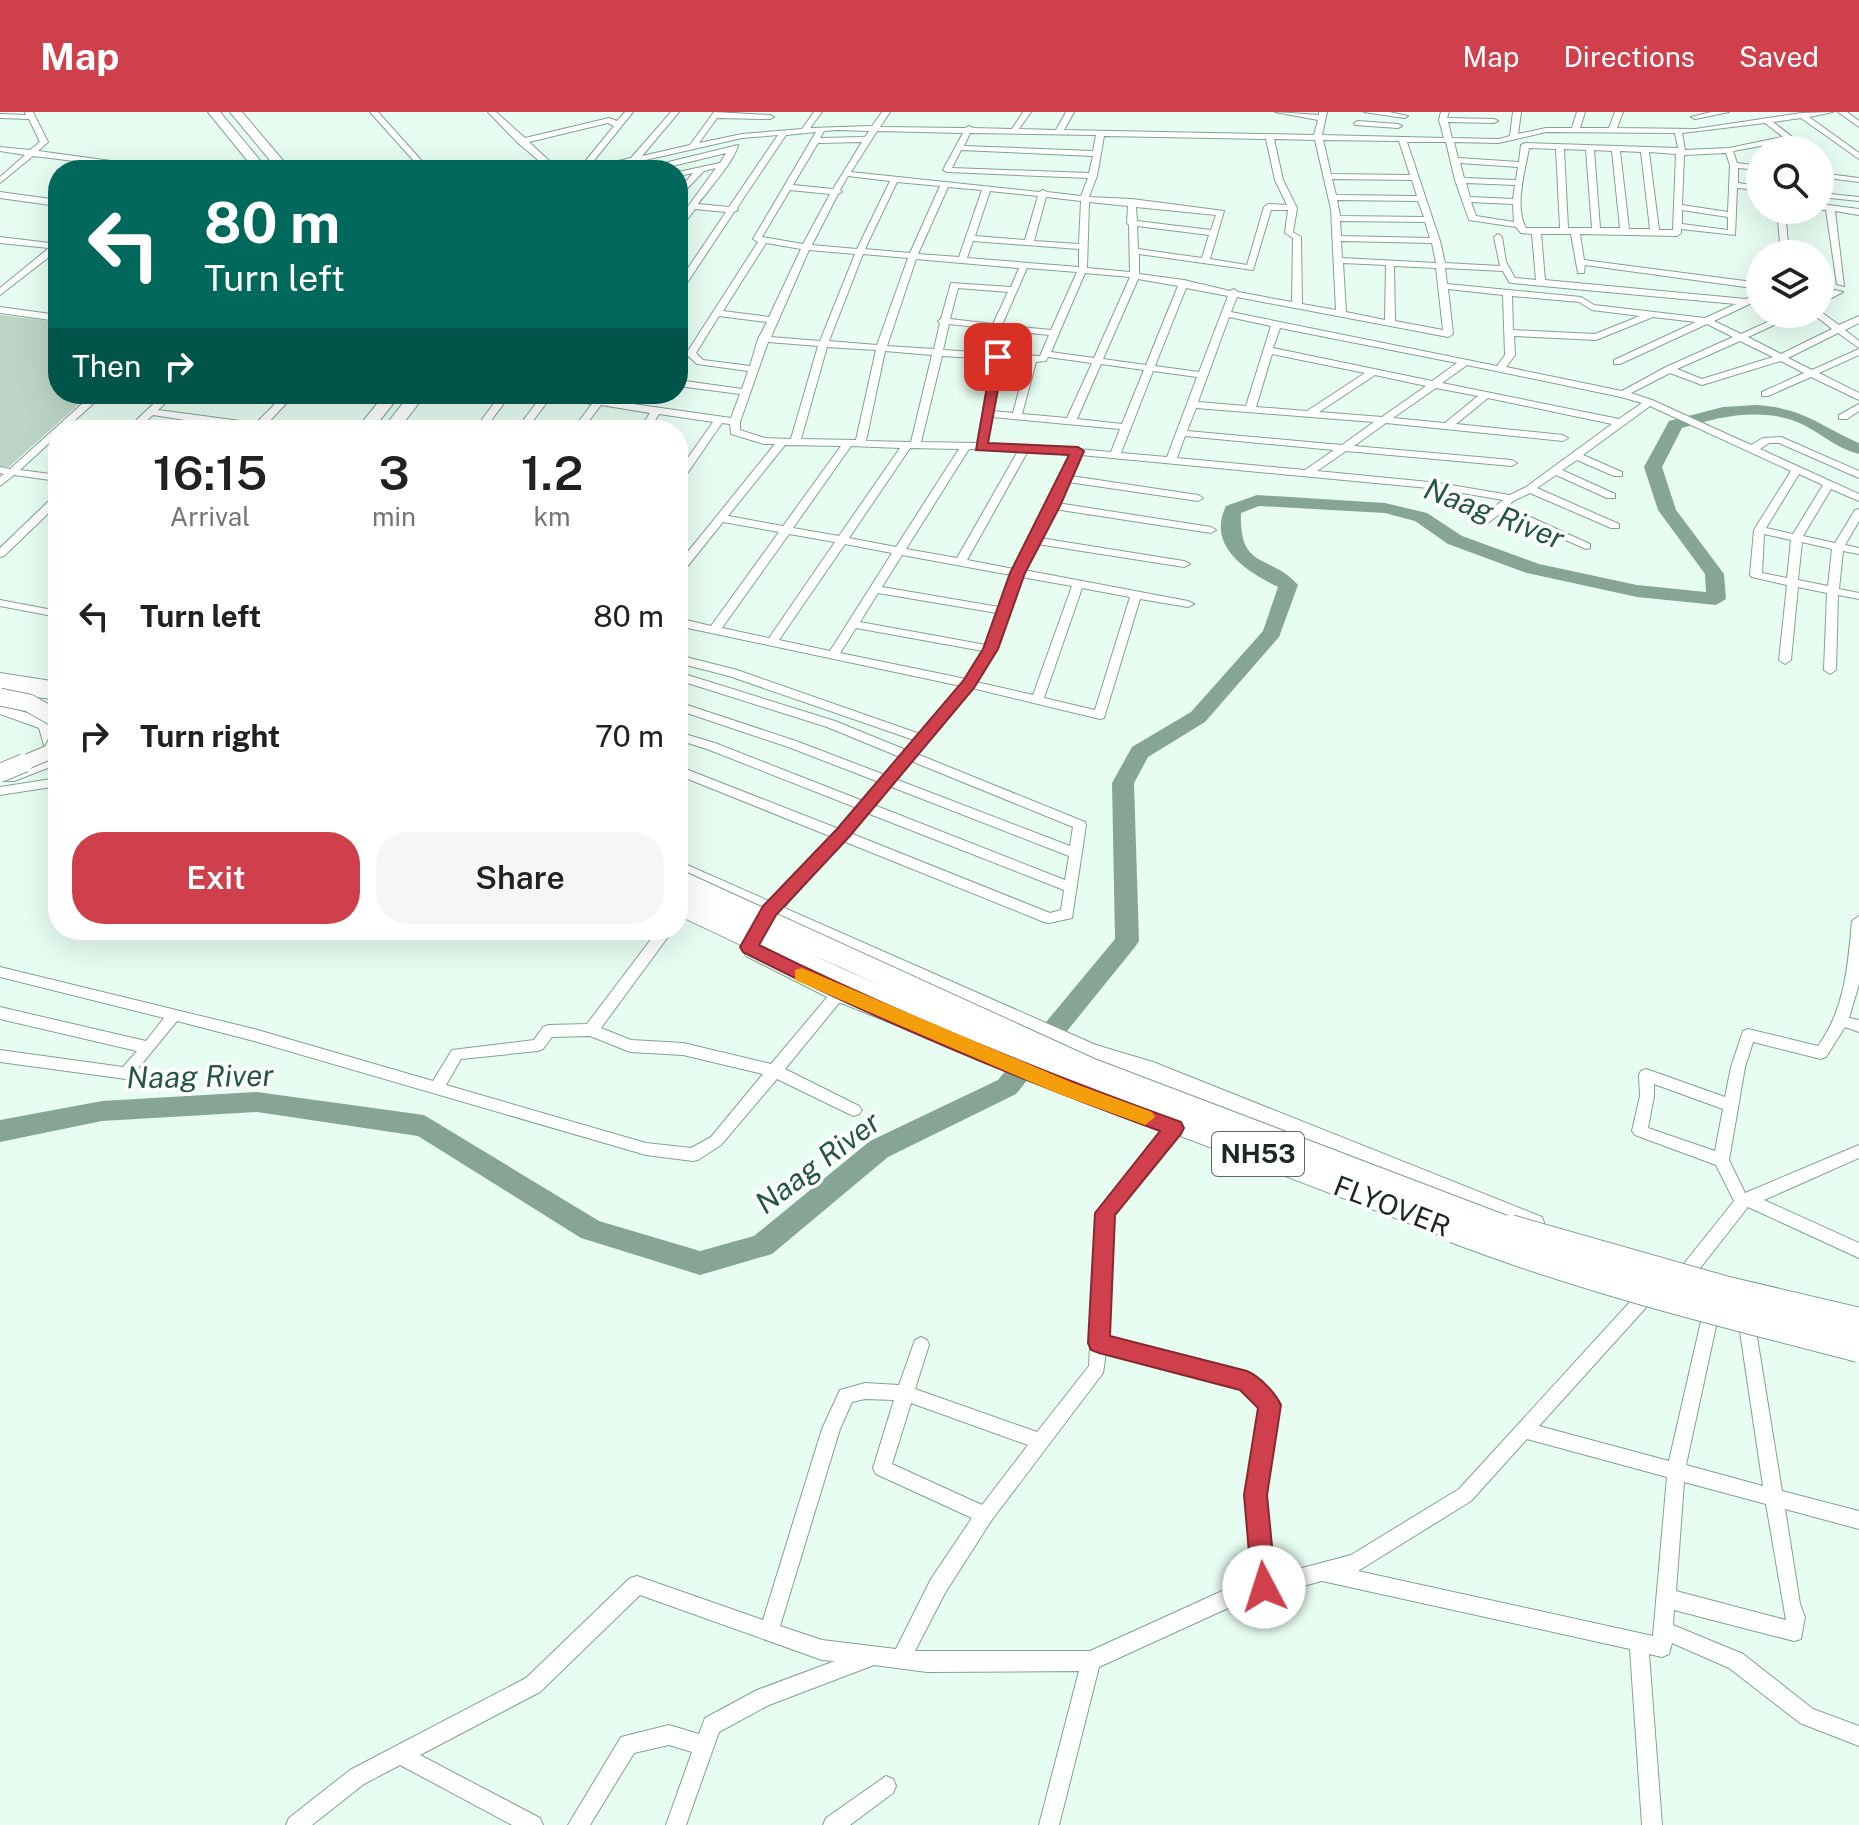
<!DOCTYPE html>
<html lang="en">
<head>
<meta charset="utf-8">
<style>
  body { margin:0; font-family:"Public Sans",sans-serif; background:#f6f6f6; color:#202124; height:100vh; display:flex; flex-direction:column; font-size:30px; white-space:nowrap }
  * { box-sizing:border-box; margin:0 }
  p { font-size:26px; color:#757577 }
  .icon { flex:none; width:44px; height:44px; fill:none; stroke:currentColor; stroke-width:2; stroke-linecap:round; stroke-linejoin:round }
  .map { position:relative; flex:1; overflow:hidden }
  .panel { position:absolute; left:48px; top:308px; width:640px; height:520px; display:flex; flex-direction:column; background:#fff; border-radius:32px; box-shadow:0 8px 32px #0002 }
  .panel>* { flex:none }
  .guide { position:absolute; left:48px; top:48px; width:640px; height:244px; border-radius:32px; box-shadow:0 8px 32px #0002; background:#00695c; color:#fff; overflow:hidden }
  .controls { position:absolute; left:1746px; top:24px; display:grid; gap:16px }
  .controls a { display:grid; place-items:center; width:88px; height:88px; border-radius:50%; background:#fff; box-shadow:0 8px 32px #0002; font-size:40px }
  .pin { position:absolute; display:grid; place-items:center; width:68px; height:68px; color:#fff; margin:-34px; border-radius:16px; box-shadow:0 4px 12px #0006 }
  .me { position:absolute; width:88px; margin:-44px; rotate:355deg; stroke-linejoin:round; filter:drop-shadow(0 0 6px #0008) }
  .turn { display:flex; align-items:center; gap:28px; height:168px; padding:0 24px; font-size:36px }
  .turn .icon { width:104px; height:104px; stroke-width:2.5 }
  .turn b { display:block; font-size:56px; line-height:68px }
  .then { display:flex; align-items:center; height:76px; padding:0 24px; background:#0003; gap:16px; font-size:30px }
  .eta { display:flex; justify-content:space-evenly; align-items:center; height:136px; text-align:center }
  .eta b { font-size:48px; font-weight:600; line-height:56px }
  .cta { display:flex; gap:16px; margin-top:auto; padding:16px 24px }
  .cta a { flex:1; height:92px; border-radius:32px; background:#cf3f4c; color:#fff; font-size:32px; font-weight:600; line-height:92px; text-align:center }
  .cta a+a { background:#f6f6f6; color:#202124 }
  ul { padding:0; list-style:none }
  li { display:flex; align-items:center; gap:24px; height:120px; padding:0 24px }
  li div { flex:1 }
  li b { display:block; font-size:30px }
  li em { font-style:normal }
  header { display:flex; align-items:center; gap:48px; box-sizing:border-box; height:112px; padding:0 40px; background:#cf3f4c; color:#fff }
  header strong { font-size:38px }
  nav { display:flex; gap:44px; margin-inline-start:auto; font-size:28px }
  .map>svg:first-child { display:block }
</style>
</head>
<body>
<header>
<strong>Map</strong>
<nav><a>Map</a><a>Directions</a><a>Saved</a></nav>
</header>
<div class="map">
<svg width="1859" height="1713" viewBox="0 0 1859 1713">
  <rect width="100%" height="100%" fill="#e7fdf1"/>
  <path fill="#bcd4c6" d="M0,203L58,210V282H90L9,355L0,354Z"/>
  <g fill="none" stroke-linecap="round" stroke-linejoin="round">
    <path fill="#86a594" fill-rule="evenodd" d="M1756,293C1804,296 1818,313 1859,331V342C1838,337 1823,323 1804,313C1766,294 1720,304 1682,316L1662,355L1676,398L1724,462L1726,487L1716,493L1637,485L1527,461L1448,432L1415,409L1385,401L1259,394L1241,401C1239,459 1269,441 1298,473L1279,525L1205,610L1148,645L1134,671L1139,829L1135,835L1016,982L888,1045L772,1142L700,1163L581,1126L418,1024L257,1000L102,1009L0,1030V1008L102,989L257,980L424,1003L599,1109L700,1139L754,1124L870,1029L998,968L1115,827L1112,671L1132,635L1191,600L1263,519L1278,475C1248,460 1206,435 1226,394L1257,383L1385,391L1427,401L1462,424L1539,452L1637,473L1706,480L1705,462L1658,398L1644,355L1669,309L1723,295Z"/>
    <defs>
      <path id="minor" d="M25,0H33L48,30L38,39L133,52L137,54L133,56L33,44L0,71V65L25,43L0,39V35L30,38L40,30L29,7L0,6V2L26,3Z
        M370,0H378L430,58H422Z
        M488,0H496L525,26L609,6L617,9L625,0H633L588,56L631,46L671,0H679L642,44L690,33L714,0L770,3L774,5L770,7L717,6L699,31L742,22L802,17L814,0H822L810,16L872,14L882,0H890L880,15L965,16L969,14L973,16L1012,17L1023,0H1031L1019,17L1056,18L1066,0H1074L1064,18L1314,23L1318,8L1275,0L1319,3V0H1327L1322,23L1444,26L1439,8L1441,0H1449L1447,6L1494,7L1498,9L1494,11L1448,10L1452,26L1499,27L1510,24L1513,0H1521L1518,22L1546,16H1572L1577,0H1585L1580,16H1609L1615,0H1623L1617,16L1695,17L1801,1L1833,0L1809,5L1859,41V47L1801,6L1773,10L1809,38H1800L1788,29L1733,39L1737,51L1760,54V58L1738,56V71L1760,74V78L1737,76L1735,123L1681,117V121L1677,124L1580,122L1584,148L1760,171V177L1585,153L1584,161H1578L1571,122H1541L1545,168L1746,187L1760,181V187L1714,209L1741,222L1785,202H1798L1748,225L1781,242L1832,217L1813,202L1821,200L1839,213L1859,204V211L1845,218L1859,229V236L1838,221L1788,246L1812,258L1859,237V243L1819,261L1859,281V288L1811,265L1768,284H1762V280L1804,261L1781,249L1702,273L1670,261L1631,281L1652,288L1751,333L1763,326L1781,325L1859,359V366L1779,331H1769L1760,337L1859,382V389L1831,377L1803,424L1835,431L1855,398L1859,397V409L1845,433L1859,436V442L1843,439L1839,477L1859,481V487L1838,483L1836,558L1830,562L1824,558L1827,481L1798,475L1791,548L1785,552L1779,548L1787,473L1752,465L1750,463L1754,418L1791,359L1650,294L1583,343L1622,360V364H1614L1577,348L1562,358L1615,382V386H1607L1556,363L1537,376L1619,412V416H1611L1530,381L1513,389L1508,395L1590,432V436L1586,437L1502,400L1484,414H1476V410L1503,388L1439,377L1081,343L1071,364L1198,383L1203,386L1198,389L1068,370L1057,391L1211,415L1216,418L1211,421L1054,397L1040,426L1184,449L1190,452L1184,455L1037,432L1024,458L1188,489L1194,492L1188,495L1140,487L1104,606L1100,607L972,576L917,642L1085,710L1086,713L1072,806L1049,811L1044,810L843,729L770,811H760L758,807L760,803L832,725L678,663V654L839,717L857,696L707,637L678,628V620L715,631L863,689L879,670L788,635L678,598V590L796,629L885,663L900,645L827,615L678,568V560L835,609L906,638L914,628L729,564L678,551V543L737,558L920,622L961,574L678,514V506L711,514L779,420L723,410L682,461L678,462V452L775,332H764L731,322L730,312L722,311L682,369L678,370V360L713,310L659,302L649,318H639L650,301L601,293L582,318H572L592,292L551,285L526,318H516L543,282H566L595,287L601,283L604,284L605,288L731,306L740,282L678,274V268L742,277L748,259L697,252L686,242L758,130L753,127L816,20L786,23L737,96L738,98L734,100L681,180L678,181V171L726,100L695,97L681,116L678,117V108L716,56L704,59L678,86V79L693,61L678,64V60L720,51L726,41L656,58H641L634,51L601,58H578L614,14L608,11L529,30L559,58H550L518,31ZM1765,11L1783,25L1729,36L1685,38L1682,21ZM837,18L869,19L865,25L820,26L824,19ZM877,19L963,21L943,58L947,60L1088,66L1081,84L1047,80L1043,78L1039,80L851,60ZM1546,20L1675,21L1678,36L1525,31L1521,33L1519,50L1458,46L1454,30L1499,31ZM970,21L1096,23L1093,39L964,34ZM778,23L729,95L698,92C710,76 735,48 738,33L648,55L641,49L742,26ZM1104,24L1266,27L1275,68L1287,93L1268,92L1264,95L1247,153L1210,147L1224,99L1132,87L1089,85L1097,64ZM1274,27L1315,28L1331,97L1336,198L1302,192L1301,125L1293,120L1297,96L1283,68ZM1323,28L1399,29L1410,63L1331,62ZM862,30L833,77L793,73L818,31ZM1407,30H1446L1455,68L1469,108L1516,115L1521,121L1532,122L1536,168L1515,166L1506,150L1502,125L1498,122L1494,125L1500,154L1445,151L1440,129ZM1529,36L1556,37L1560,116H1526C1514,95 1525,59 1529,36ZM1564,37L1586,38L1592,116H1568ZM961,38L1093,44L1089,61L952,56ZM1594,38L1612,39L1620,116H1600ZM1620,39L1641,40L1650,117H1629ZM1649,40L1676,42L1673,118H1659ZM1726,41L1730,53L1728,100L1682,93L1684,43ZM1460,51L1518,55L1516,68L1464,66ZM848,64L890,69L857,137L812,133L838,82L842,80L840,78ZM1332,67L1412,68L1417,84L1336,83ZM897,70L940,74L910,141L865,137ZM1466,71L1515,73L1513,87L1470,85ZM948,75L982,78L959,145L918,142ZM790,78L830,82L803,132L762,125ZM990,79L1038,84L1025,128L975,124ZM1046,85L1081,89L1079,132L1034,129ZM1337,88L1418,89L1424,105L1340,104ZM1089,90L1128,94L1127,111L1129,113L1130,160L1087,156ZM1471,90L1513,92L1514,110L1476,104ZM1136,95L1216,103L1211,118L1137,109ZM1271,98H1288L1285,121L1293,126L1292,190L1238,180L1234,177L1230,179L1184,168L1139,162V142L1253,158ZM1682,98L1728,105V118L1682,112ZM1340,109L1425,110L1430,126L1341,124ZM1137,114L1209,123L1202,146L1138,137ZM973,129L1079,137V155L967,146ZM1341,129L1432,131L1436,151L1342,146ZM766,131L801,137L769,205L723,199ZM809,138L855,142L820,229L771,225ZM863,142L908,146L877,233L829,229ZM916,147L1019,156L1011,175L951,171L941,207L938,209L940,211L934,237L887,234ZM1343,151L1386,153L1385,208L1346,200ZM1394,154L1436,156L1443,218L1395,209ZM1027,156L1077,160L1051,218L1002,213ZM1445,156L1503,159L1509,170L1512,171L1736,192L1705,206L1594,193L1581,185L1447,172ZM1085,161L1130,165L1094,246L1051,240ZM1138,167L1178,174L1146,253L1103,247ZM958,176L1008,180L993,212L950,207ZM1186,176L1228,184L1199,260L1155,254ZM1448,177L1503,183L1505,243L1497,254L1231,200L1237,185L1448,225L1453,222ZM1512,184L1579,190L1592,198L1640,204L1595,222L1513,218ZM719,204L767,210L758,227L750,254L703,248L696,241ZM1229,205L1271,214L1246,294L1198,290ZM1653,205L1696,210L1614,248V252H1620L1707,212L1733,225L1666,255L1622,279L1506,255L1515,243L1514,224L1596,228ZM949,212L1049,223L1040,244L943,238ZM1280,216L1457,251L1432,269L1273,236ZM1740,229L1773,245L1702,267L1677,257ZM768,230L818,234L791,327L765,326L740,318V310ZM827,235L876,238L856,328L801,327ZM885,239L932,243L911,330L866,329ZM1272,242L1365,261L1307,299L1256,295ZM942,244L993,247L977,331L921,330ZM1048,245L1092,251L1067,306L1022,302L1036,250L1046,249ZM1002,248L1027,249L1013,301L993,299ZM1101,252L1144,258L1122,312L1077,307ZM1467,253L1621,285L1642,291L1619,307L1442,271ZM1153,259L1197,265L1167,345L1121,341ZM1375,263L1426,274L1382,305L1319,300ZM1436,276L1478,284L1445,311L1393,306ZM1488,286L1612,312L1526,375L1510,383L1439,371L1317,359L1346,339L1512,354L1517,351L1512,348L1354,334L1386,311L1563,329L1568,326L1563,323L1456,312ZM1196,296L1374,310L1342,333L1187,319ZM992,305L1120,317L1111,340L1034,333L987,332ZM1185,324L1334,338L1305,358L1177,346ZM785,333L841,334L783,414L728,404ZM851,334L900,336L839,424L793,416ZM910,336L959,337L896,435L849,426ZM969,337L1018,339L957,446L906,437ZM1028,339L1071,343L1014,457L967,448ZM1799,362L1823,373L1793,422L1766,416ZM789,422L835,430L769,526L722,516ZM1764,422L1791,428L1787,466L1762,461ZM1802,430L1832,437L1828,474L1798,468ZM845,432L892,441L830,539L779,528ZM902,443L1011,463L999,495L882,475ZM1021,465L1072,474L1033,583L976,570L996,537ZM1082,476L1130,485L1095,598L1044,586ZM878,481L997,501L986,533L860,510ZM856,516L983,539L966,567L840,541ZM911,649L1073,715L1070,734L895,667ZM889,674L1069,744L1065,768L874,693ZM867,701L1064,778L1061,798L1050,801L850,721Z
        M1364,0H1389L1408,4L1404,6Z
        M1711,0H1729L1695,7L1691,5Z
        M1838,0H1847L1859,9V15Z
        M1358,9L1398,12L1402,14L1398,16L1355,13L1354,11Z
        M1820,61L1859,66V70L1820,65Z
        M1820,81L1859,85V89L1820,85Z
        M1820,92L1859,97V103L1835,99L1844,174L1837,172L1826,98H1820Z
        M1777,98H1785L1789,142H1781Z
        M0,125L58,132V138L0,183V176L49,136L0,131Z
        M1835,178L1843,180L1820,192V185Z
        M0,195L58,203V209L0,201Z
        M93,282H104L64,318H58V323L20,358L58,363V369L14,363L0,374V365L4,362L0,361V355L10,357Z
        M164,282H175L158,298L256,311L285,282H295L266,313L287,318H250L153,303L137,318H126Z
        M501,282H511L484,318H474Z
        M1859,292V299L1847,307H1839V303Z
        M58,383V392L4,444L0,445V436L54,384Z
        M0,488L58,499V505L0,494Z
        M58,666V674L0,683V675Z
        M1859,804V872L1849,906L1859,908V920L1845,915L1826,945L1821,947L1753,930L1745,955L1729,1048L1745,1081L1859,1033V1046L1764,1088L1859,1131V1146L1748,1095L1697,1160L1701,1170L1699,1175L1693,1177L1687,1175L1680,1159L1682,1154L1734,1089L1716,1053L1635,1023L1632,1019L1640,984L1639,963L1641,959L1646,957L1725,985L1731,955L1743,919L1748,917L1818,934C1845,897 1848,854 1852,809ZM1654,972L1723,997L1715,1039L1648,1016L1654,984Z
        M658,818H673L601,916L631,928L683,931L771,952L834,877H844L846,881L844,885L785,957L859,994L862,998L859,1002L854,1004L849,1002L777,967L721,1033L698,1048L693,1049L646,1043L254,929L177,909L131,965L126,967L0,950V938L123,955L137,939L0,907V895L146,929L164,906L0,865V855L254,917L433,969L452,938L534,928L543,915L548,913L587,912ZM590,924L630,940L683,943L763,962L711,1025L691,1036L646,1031L446,973L461,947L538,939L543,937L552,925Z
        M1174,1010L1179,1012L1182,1016L1179,1020L1113,1103L1107,1225L1247,1262C1259,1267 1273,1282 1278,1293L1265,1383L1272,1464L1351,1443L1459,1377L1639,1180L1645,1178L1651,1180L1653,1185L1651,1190L1539,1314L1669,1349L1702,1205L1698,1196L1700,1191L1706,1189L1712,1191L1718,1205L1686,1353L1763,1374L1739,1213L1741,1208L1747,1206L1753,1208L1755,1213L1782,1379L1859,1399V1417L1785,1397L1800,1492L1805,1505L1801,1527L1794,1529L1674,1498L1673,1513L1743,1542L1813,1597L1859,1614V1634L1800,1611L1729,1556L1672,1531L1669,1542L1662,1545L1649,1542L1662,1713H1642L1630,1537L1322,1469L1239,1491L1099,1555L1059,1713H1039L1079,1559L927,1560L874,1553L769,1593L719,1620L686,1713H666L692,1640L669,1633L634,1641L590,1713H568L621,1625L669,1613L699,1622L705,1606L757,1578L835,1549L822,1548L640,1483L540,1580L420,1643L540,1706L543,1713H512L400,1653L364,1672L312,1713H286L289,1706L350,1658L526,1566L630,1466L637,1464L763,1508L822,1317L840,1278L865,1271L899,1273L915,1228L921,1225L927,1228L929,1233L915,1277L1037,1320L1089,1254L1097,1101L1169,1012ZM1106,1240L1242,1276L1260,1296L1247,1383L1254,1468L1231,1475L1090,1539H915L945,1481L991,1409L1103,1261ZM865,1287L894,1288L873,1356L876,1362L972,1406L931,1467L896,1537L822,1528L780,1514L840,1317L852,1290ZM911,1291L1028,1333L982,1393L892,1352ZM1527,1327L1667,1365L1653,1524L1358,1459L1471,1389ZM1684,1370L1766,1392L1786,1508L1676,1479Z
        M886,1664L893,1667L896,1674L893,1681L850,1713H823L826,1706Z"/>
      <path id="major" d="M0,80L58,88V94L0,86Z
        M0,561L58,570V580L0,571Z
        M58,588V606L54,613L58,627V652L14,669H2L0,665L2,661L57,641L44,633L39,616L0,602V592L42,606L53,589Z"/>
      <path id="highway" d="M208,0H220L268,58H255Z
        M230,0H242L291,58H278Z
        M385,282H401L372,318H356Z
        M410,282H426L398,318H382Z
        M0,568L58,576V588L0,580Z
        M678,749L1096,933L1153,950L1542,1105L1545,1113L1542,1121L1533,1124L1524,1121L1139,964L1081,946L678,765Z
        M754,830L847,875L924,906L927,912L924,918L916,921L831,887L746,844L743,838L746,832Z"/>
    </defs>
    <use href="#minor" stroke="#80a390" stroke-width="2"/>
    <use href="#major" stroke="#80a390" stroke-width="2"/>
    <use href="#highway" stroke="#80a390" stroke-width="2"/>
    <use href="#minor" fill="#fff" fill-rule="evenodd"/>
    <use href="#major" fill="#fff" fill-rule="evenodd"/>
    <use href="#highway" fill="#fff" fill-rule="evenodd"/>
    <defs>
      <path id="major-bridge-far1" d="M19,653L50,640L58,625"/>
      <path id="major-bridge" d="M0,661L24,651"/>
      <path id="highway-bridge-far2" d="M0,585L29,591L57,607"/>
      <path id="highway-bridge-far1" d="M678,769L1090,957L1516,1119
        M678,791L834,865L1083,975L1460,1119"/>
      <path id="highway-bridge" d="M1455,1117C1586,1167 1723,1201 1859,1236
        M1510,1117L1724,1178L1859,1210"/>
    </defs>
    <use href="#major-bridge-far1" stroke="#80a390" stroke-width="16" stroke-linecap="butt"/>
    <use href="#major-bridge" stroke="#80a390" stroke-width="20" stroke-linecap="butt"/>
    <use href="#highway-bridge-far2" stroke="#80a390" stroke-width="19" stroke-linecap="butt"/>
    <use href="#highway-bridge-far1" stroke="#80a390" stroke-width="24" stroke-linecap="butt"/>
    <use href="#highway-bridge" stroke="#80a390" stroke-width="30" stroke-linecap="butt"/>
    <use href="#major-bridge-far1" stroke="#fff" stroke-width="14"/>
    <use href="#major-bridge" stroke="#fff" stroke-width="18"/>
    <use href="#highway-bridge-far2" stroke="#fff" stroke-width="17"/>
    <use href="#highway-bridge-far1" stroke="#fff" stroke-width="22"/>
    <use href="#highway-bridge" stroke="#fff" stroke-width="28"/>
  </g>
  <path fill="#cf3f4c" stroke="#872931" stroke-width="2" d="M998,241L1004,245L988,331L1078,335L1084,339L1060,394L1025,461L998,537L974,576L849,725L776,803L759,833C896,901 1037,958 1181,1010L1184,1016L1181,1022L1115,1103L1110,1224L1247,1259C1260,1265 1275,1280 1281,1293L1267,1383L1276,1475L1273,1484L1264,1487L1255,1484L1252,1475L1244,1383L1258,1296L1240,1278L1099,1241L1091,1238L1088,1231L1095,1101L1160,1019C1018,967 877,909 743,840L740,835L763,794L837,717L963,569L983,537L1010,461L1069,343L976,338L992,245Z"/>
  <path fill="#f59e0b" d="M802,856L1073,971L1152,1000L1155,1005L1145,1013L1059,982L795,868V858Z"/>
  <g text-anchor="middle" stroke-width="7" stroke-linejoin="round" paint-order="stroke">
    <rect fill="#fff" stroke="#5f6964" stroke-width="2" x="1212" y="1020" width="92" height="44" rx="6"/>
    <g font-size="26" font-weight="bold" fill="#1b2922">
      <text x="1258" y="1051">NH53</text>
    </g>
    <g font-size="28" fill="#1b2922" stroke="#fff">
      <text transform="translate(1392 1094) rotate(21)" y="10">FLYOVER</text>
    </g>
    <g font-size="30" font-style="italic" fill="#225840" stroke="#fff">
      <text transform="translate(1494 402) rotate(21)" y="10">Naag River</text>
      <text transform="translate(200 965) rotate(-1)" y="10">Naag River</text>
      <text transform="translate(818 1051) rotate(-37)" y="10">Naag River</text>
    </g>
  </g>
</svg>
<div class="controls">
<a><svg class="icon" aria-label="search" viewBox="0 0 24 24"><circle cx="10" cy="10" r="6"/><path d="M15 15l6 6"/></svg></a>
<a><svg class="icon" aria-label="layers" viewBox="0 0 24 24"><path d="M12 4l9 5-9 5-9-5zM3 14l9 5 9-5"/></svg></a>
</div>
<div class="pin" style="left:998px;top:245px;background:#d93025"><svg class="icon" aria-label="arrive" viewBox="0 0 24 24"><path d="M6 21V4h12l-3 4 3 4H6"/></svg></div>
<svg class="me" style="left:1264px;top:1475px" viewBox="-20 -20 40 40"><circle r="19" fill="#fff"/><path d="M0-13L10 11 0 6-10 11z" fill="#cf3f4c"/></svg>
<div class="guide">
<div class="turn"><svg class="icon" aria-label="left" viewBox="0 0 24 24"><path d="M17 20v-9H6M10 6l-5 5 5 5"/></svg><div><b>80 m</b>Turn left</div></div>
<div class="then">Then<svg class="icon" aria-label="right" viewBox="0 0 24 24"><path d="M7 20v-9h11M14 6l5 5-5 5"/></svg></div>
</div>
<section class="panel">
<div class="eta">
<div><b>16:15</b><p>Arrival</p></div>
<div><b>3</b><p>min</p></div>
<div><b>1.2</b><p>km</p></div>
</div>
<ul>
<li><svg class="icon" aria-label="left" viewBox="0 0 24 24"><path d="M17 20v-9H6M10 6l-5 5 5 5"/></svg><div><b>Turn left</b></div><em>80 m</em></li>
<li><svg class="icon" aria-label="right" viewBox="0 0 24 24"><path d="M7 20v-9h11M14 6l5 5-5 5"/></svg><div><b>Turn right</b></div><em>70 m</em></li>
</ul>
<div class="cta"><a>Exit</a><a>Share</a></div>
</section>
</div>
</body>
</html>
